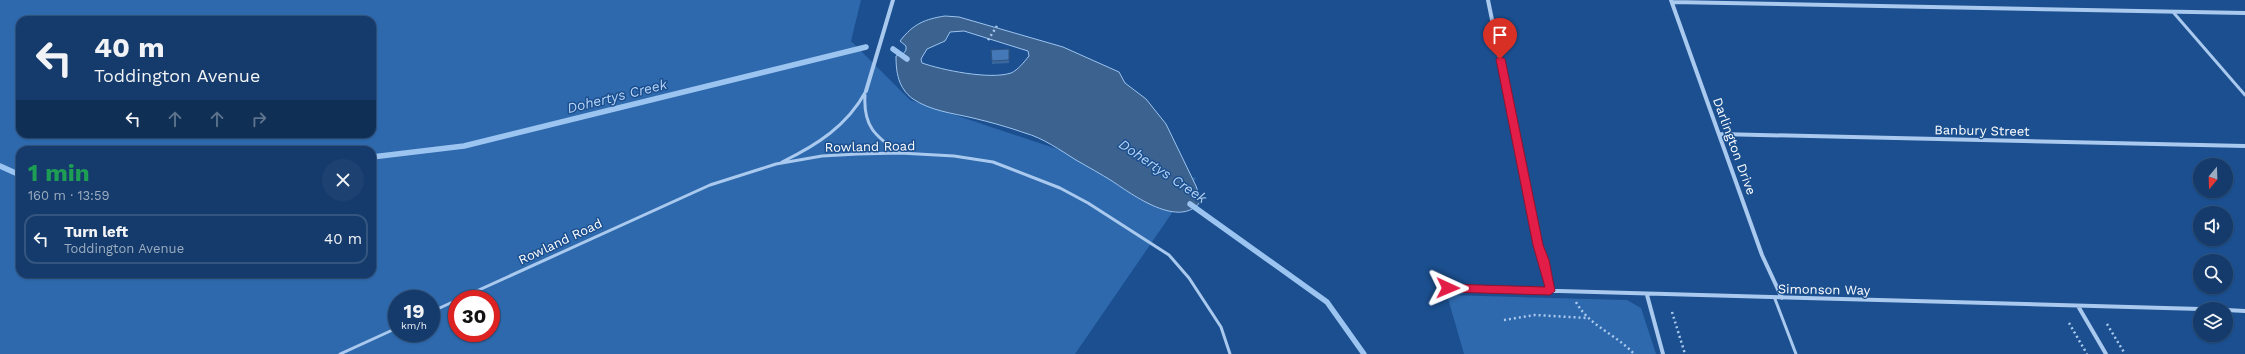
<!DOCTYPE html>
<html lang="en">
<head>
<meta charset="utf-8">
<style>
  body { margin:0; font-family:"Work Sans",sans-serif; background:#1d4271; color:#f1f3f6; height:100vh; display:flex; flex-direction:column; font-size:15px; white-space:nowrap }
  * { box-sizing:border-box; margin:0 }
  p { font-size:13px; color:#9dadc1 }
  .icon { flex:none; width:22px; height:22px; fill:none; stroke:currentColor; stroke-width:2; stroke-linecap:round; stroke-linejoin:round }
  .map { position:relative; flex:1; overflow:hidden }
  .drawer { position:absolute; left:16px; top:146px; width:360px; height:132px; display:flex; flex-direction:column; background:#143b6b; border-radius:12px; box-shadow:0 1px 3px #0004,0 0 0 1px #33557e }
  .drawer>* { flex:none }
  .hud { position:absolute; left:16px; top:16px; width:360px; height:122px; border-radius:12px; box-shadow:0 1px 3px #0004,0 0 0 1px #33557e; background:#143b6b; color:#f1f3f6; overflow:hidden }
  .needle { width:26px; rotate:199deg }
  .fabs { position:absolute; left:2193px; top:158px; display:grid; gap:8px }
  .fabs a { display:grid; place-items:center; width:40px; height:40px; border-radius:50%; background:#143b6b; box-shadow:0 1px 3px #0004,0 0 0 1px #33557e; font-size:20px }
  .speed { position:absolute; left:388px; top:290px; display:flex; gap:8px; font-size:20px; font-weight:700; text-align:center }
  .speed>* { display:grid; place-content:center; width:52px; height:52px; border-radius:50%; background:#143b6b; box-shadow:0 1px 3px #0004,0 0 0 1px #33557e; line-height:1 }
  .speed small { font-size:10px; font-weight:400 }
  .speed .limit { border:6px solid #d22; background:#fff; color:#111 }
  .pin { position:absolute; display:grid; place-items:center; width:34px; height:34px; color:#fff; margin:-41px -17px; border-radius:50% 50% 50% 0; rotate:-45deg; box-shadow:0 0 4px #0007 }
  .pin .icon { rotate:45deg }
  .me { position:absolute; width:44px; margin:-22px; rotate:91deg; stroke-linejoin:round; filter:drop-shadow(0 0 3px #0008) }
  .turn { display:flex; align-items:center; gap:14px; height:84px; padding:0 12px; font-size:18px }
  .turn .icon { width:52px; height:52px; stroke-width:2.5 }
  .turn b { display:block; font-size:28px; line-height:34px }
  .lanes { display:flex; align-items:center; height:38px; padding:0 12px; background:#0003; justify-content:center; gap:20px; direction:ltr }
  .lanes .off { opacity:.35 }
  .round { display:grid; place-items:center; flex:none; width:42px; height:42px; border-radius:21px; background:#1d4271 }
  .summary { display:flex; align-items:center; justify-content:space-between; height:68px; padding:0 12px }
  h1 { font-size:24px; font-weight:700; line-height:30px; color:#1e9e55 }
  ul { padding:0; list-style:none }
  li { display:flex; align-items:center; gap:12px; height:50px; margin:0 8px 6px; padding:0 4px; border:2px solid #33557e; border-radius:12px }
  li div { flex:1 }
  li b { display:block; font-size:15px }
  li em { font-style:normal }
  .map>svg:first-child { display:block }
</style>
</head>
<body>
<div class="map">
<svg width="2245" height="354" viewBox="0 0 2245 354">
  <rect width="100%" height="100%" fill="#1b4f8f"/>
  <path fill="#2e69ad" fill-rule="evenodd" d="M0,0H861L851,41L910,100L1060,150L1196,178L1075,354H0ZM20,20H372V134H20ZM20,150H372V274H20ZM397,299H431V333H397ZM457,299H491V333H457Z
    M1447,295L1627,300L1641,308L1656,354H1464Z"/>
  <path fill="#3c6290" stroke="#9cc4f0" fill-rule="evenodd" d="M945,16L959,17L1063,47L1119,72L1125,83L1146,99L1166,124L1196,186L1201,201C1180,230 1133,195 1112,181C1101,174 1088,167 1076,160C1060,150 1043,138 1025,133C1008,127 990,122 973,118C952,113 931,111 913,99C898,88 896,72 896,56L903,54L906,50V46L900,41C913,24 925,19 945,16ZM964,31L1028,51L1029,56C1024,62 1018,70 1011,73C990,80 942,70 922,63L921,59L927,49L945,41L950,32Z"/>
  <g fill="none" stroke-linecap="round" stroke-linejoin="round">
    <path stroke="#9cc4f0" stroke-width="5.5" d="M893,49L907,59
      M372,157L464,146L866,47
      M0,166L20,175
      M1190,204L1327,302L1364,354"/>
    <path stroke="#a9c9ee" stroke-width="2.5" stroke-dasharray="2 3" stroke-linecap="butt" d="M988,40L997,26
      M1576,302C1589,326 1616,334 1634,354
      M1672,312L1685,354
      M1504,320L1535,315L1587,318
      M2069,323L2087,354
      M2107,324L2125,354"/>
    <path stroke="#a9c9ee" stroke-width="3" d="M2173,12L2245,95
      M865,95C863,126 875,136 899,153
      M782,162C817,145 847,126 866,91
      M459,299L710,185L776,164L822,156L858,154L900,153L954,156L993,162L1060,188L1088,203L1169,255L1189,278L1221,327L1230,354
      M1775,299L1796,354
      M431,312L457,300
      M340,354L397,328"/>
    <path stroke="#a9c9ee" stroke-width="4" d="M1488,0L1538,245L1544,260L1550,291
      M1671,0L1762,255L1782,298
      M1672,2L2245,13
      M866,91L893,0
      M1719,134L2245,146
      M1448,288L2200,309
      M1647,295L1663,354
      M2078,306L2106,354
      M2226,310L2245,311"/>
  </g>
  <path fill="#3a679d" d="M1009,49V63L992,64V61Z"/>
  <path fill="#4478b7" stroke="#305480" d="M1009,49V60L992,61L991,50Z"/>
  <path fill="#e11d48" stroke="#92132f" d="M1500,56L1505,59L1543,245L1549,260L1555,291L1550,295L1448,292L1443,288L1448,284L1545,287L1533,245L1496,59Z"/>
  <g text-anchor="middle" stroke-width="3" stroke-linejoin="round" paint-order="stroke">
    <g font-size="13" fill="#fff" stroke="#1b4f8f">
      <text transform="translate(1982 130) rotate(1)" y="5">Banbury Street</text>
      <text transform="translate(870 146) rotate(-1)" y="5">Rowland Road</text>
      <text transform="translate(1735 146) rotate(70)" y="5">Darlington Drive</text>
      <text transform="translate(560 241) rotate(-25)" y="5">Rowland Road</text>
      <text transform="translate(1824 289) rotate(1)" y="5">Simonson Way</text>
    </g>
    <g font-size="14" font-style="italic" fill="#b5d3f5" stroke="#1b4f8f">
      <text transform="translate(617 96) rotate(-14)" y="5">Dohertys Creek</text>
      <text transform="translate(1163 171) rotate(34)" y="5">Dohertys Creek</text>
    </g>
  </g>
</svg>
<div class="fabs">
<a><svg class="needle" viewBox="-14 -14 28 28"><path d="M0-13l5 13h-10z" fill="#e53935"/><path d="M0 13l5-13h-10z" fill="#9dadc1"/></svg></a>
<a><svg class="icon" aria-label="sound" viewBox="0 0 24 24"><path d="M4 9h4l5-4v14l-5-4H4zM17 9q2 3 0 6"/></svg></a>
<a><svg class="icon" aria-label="search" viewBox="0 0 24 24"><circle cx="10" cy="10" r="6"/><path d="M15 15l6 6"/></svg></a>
<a><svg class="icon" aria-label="layers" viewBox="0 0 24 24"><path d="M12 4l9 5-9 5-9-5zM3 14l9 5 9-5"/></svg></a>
</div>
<div class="speed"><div>19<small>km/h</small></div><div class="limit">30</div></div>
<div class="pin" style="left:1500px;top:59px;background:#d93025"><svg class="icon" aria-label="arrive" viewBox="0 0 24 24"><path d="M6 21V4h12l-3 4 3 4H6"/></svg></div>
<svg class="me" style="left:1448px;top:288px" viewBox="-20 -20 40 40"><path d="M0-17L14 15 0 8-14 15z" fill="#e11d48" stroke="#fff" stroke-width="4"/></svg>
<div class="hud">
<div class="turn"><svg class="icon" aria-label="left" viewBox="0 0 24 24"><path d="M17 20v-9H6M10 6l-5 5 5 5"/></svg><div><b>40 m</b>Toddington Avenue</div></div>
<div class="lanes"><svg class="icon" aria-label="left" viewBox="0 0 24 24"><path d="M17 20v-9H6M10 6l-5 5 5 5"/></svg><svg class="icon off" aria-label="ahead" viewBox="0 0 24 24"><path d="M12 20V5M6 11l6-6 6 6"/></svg><svg class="icon off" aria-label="ahead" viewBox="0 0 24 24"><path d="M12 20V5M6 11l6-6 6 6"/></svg><svg class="icon off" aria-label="right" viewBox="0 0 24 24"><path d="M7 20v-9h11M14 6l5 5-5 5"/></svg></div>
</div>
<section class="drawer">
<div class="summary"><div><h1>1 min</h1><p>160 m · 13:59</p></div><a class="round"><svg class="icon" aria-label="close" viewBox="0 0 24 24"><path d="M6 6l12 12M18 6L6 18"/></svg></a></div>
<ul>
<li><svg class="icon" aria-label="left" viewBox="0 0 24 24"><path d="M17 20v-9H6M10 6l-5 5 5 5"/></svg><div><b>Turn left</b><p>Toddington Avenue</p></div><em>40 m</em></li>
</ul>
</section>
</div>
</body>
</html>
